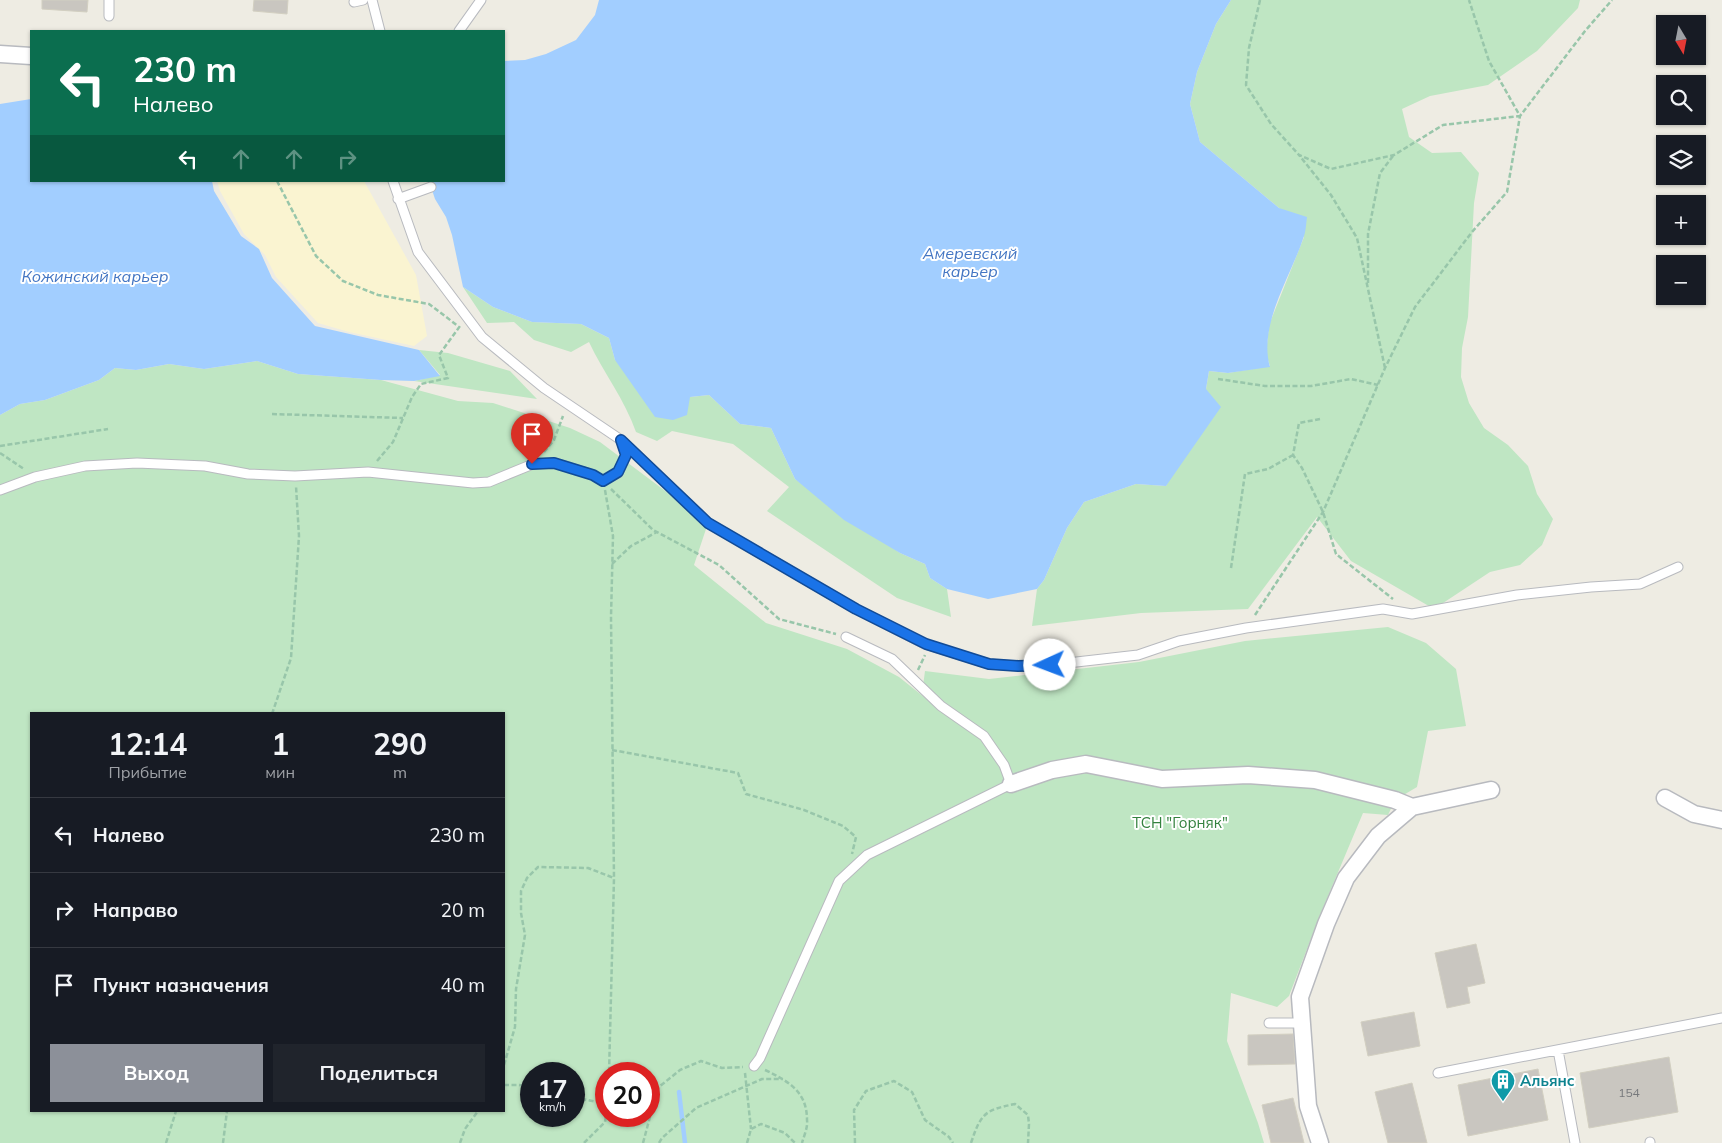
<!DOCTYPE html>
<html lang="ru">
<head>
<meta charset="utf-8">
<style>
  body { margin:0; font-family:Mulish,sans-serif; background:#20242c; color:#f1f3f6; height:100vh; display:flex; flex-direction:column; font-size:19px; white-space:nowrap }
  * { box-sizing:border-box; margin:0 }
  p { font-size:16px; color:#9ea1a6 }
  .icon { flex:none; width:28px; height:28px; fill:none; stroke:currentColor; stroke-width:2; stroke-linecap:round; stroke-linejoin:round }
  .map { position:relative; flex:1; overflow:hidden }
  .drawer { position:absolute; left:30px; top:712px; width:475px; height:400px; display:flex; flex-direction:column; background:#171b24; border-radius:0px; box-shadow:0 1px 4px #0004 }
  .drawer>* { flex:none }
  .banner { position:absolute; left:30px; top:30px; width:475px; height:152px; border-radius:0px; box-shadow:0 1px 4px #0004; background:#0b6e4f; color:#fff; overflow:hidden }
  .needle { width:32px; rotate:170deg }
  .fabs { position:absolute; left:1656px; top:15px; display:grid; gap:10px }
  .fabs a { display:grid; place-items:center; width:50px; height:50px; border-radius:0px; background:#171b24; box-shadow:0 1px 4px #0004; font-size:25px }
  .speed { position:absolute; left:520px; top:1062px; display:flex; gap:10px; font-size:25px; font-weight:700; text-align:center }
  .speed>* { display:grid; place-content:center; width:65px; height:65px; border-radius:50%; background:#171b24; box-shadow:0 1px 4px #0004; line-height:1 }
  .speed small { font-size:12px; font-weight:400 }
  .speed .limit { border:8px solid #d22; background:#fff; color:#111 }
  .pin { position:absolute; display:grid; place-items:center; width:42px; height:42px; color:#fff; margin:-51px -21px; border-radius:50% 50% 50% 0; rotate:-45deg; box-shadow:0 0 5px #0007 }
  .pin .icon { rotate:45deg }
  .me { position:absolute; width:55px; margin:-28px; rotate:268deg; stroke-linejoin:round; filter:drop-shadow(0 0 4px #0008) }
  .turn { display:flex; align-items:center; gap:18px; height:105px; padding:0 20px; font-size:22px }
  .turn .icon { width:65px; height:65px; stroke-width:2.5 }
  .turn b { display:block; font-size:35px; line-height:42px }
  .lanes { display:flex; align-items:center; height:48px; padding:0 20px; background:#0003; justify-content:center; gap:25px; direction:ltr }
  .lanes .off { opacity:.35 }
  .eta { display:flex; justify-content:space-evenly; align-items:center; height:85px; text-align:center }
  .eta b { font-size:30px; font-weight:700; line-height:35px }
  .action { display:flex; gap:10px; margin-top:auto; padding:10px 20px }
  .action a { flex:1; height:58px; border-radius:0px; background:#8c9099; color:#fff; font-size:20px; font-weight:700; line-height:58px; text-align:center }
  .action a+a { background:#20242c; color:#f1f3f6 }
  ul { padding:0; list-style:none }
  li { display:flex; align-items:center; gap:15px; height:75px; padding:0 20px; border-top:1px solid #363941 }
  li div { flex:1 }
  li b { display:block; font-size:19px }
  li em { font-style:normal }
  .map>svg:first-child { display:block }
</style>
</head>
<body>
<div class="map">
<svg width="1722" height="1143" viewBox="0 0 1722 1143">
  <rect width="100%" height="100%" fill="#eeece3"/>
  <path fill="#bfe6c3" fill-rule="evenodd" d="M1231,0H1580L1578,8L1537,51L1488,85L1430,96L1402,109L1409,137L1432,153L1461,152L1479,173L1474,203L1468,317L1462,348L1461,377L1469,403L1484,428L1508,445L1528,466L1537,494L1553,519L1542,545L1520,565L1490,572L1434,609L1351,561L1317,517L1248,609L1141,613L1032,626L1037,589L1044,580L1067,528L1084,502L1136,484L1166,486L1206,389L1209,371L1228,373L1270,366L1266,354L1269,325L1304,237L1279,208L1200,142L1190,104L1197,72L1216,24Z
    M463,287L493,307L532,322L581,324L609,338L615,360L690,397L709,395L740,424L771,428L795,479L900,553L925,564L930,578L947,589L951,617L897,598L767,511L789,487L733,444L672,431L657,441L636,432C625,400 603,372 589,342L571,352L534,340L514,322L487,323Z
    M419,350L448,353L510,371L537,399L414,381L440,375Z
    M257,361L298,374L381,380L458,401L493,403L570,428L600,442L708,523L694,565L766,623L847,649L899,677L934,705L923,686L925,671L989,679L1139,662L1245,641L1388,627L1426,643L1456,669L1466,726L1428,731L1417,787L1395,800L1388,815L1363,813L1320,915L1289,996L1277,1007L1231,993L1227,1041L1258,1123L1264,1143H0V415L20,404L45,400L99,380L115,368L136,370L169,364L204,369ZM31,714H504V1111H31ZM531,1074H574V1116H531ZM606,1074H649V1116H606Z"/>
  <path fill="#faf4d1" d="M217,181H364L416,275L427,336L414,346L349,332L318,323L276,277L265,255L244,234L220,191Z"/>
  <path fill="#a2ceff" d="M599,0H1231L1216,24L1197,72L1190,104L1200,142L1279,208L1307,217C1306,224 1306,232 1303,239C1290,278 1258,325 1270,367L1228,373L1209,371L1206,389L1221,407L1166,486L1136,484L1084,502L1067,528L1044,580L1037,589L988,599L947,589L930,578L925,564L900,553L844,520L795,479L771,428L740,424L709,395L690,397L687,415L673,420L655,417L615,360L609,338L581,324L532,322L493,307L463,287L452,235L446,217L435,199L429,181H504V61L525,60L546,54L576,40L595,15Z
    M31,99V181H212L214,191L241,236L259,249L272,278L315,326L419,350L440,376L414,381L381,380L298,374L257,361L204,369L169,364L136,370L115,368L99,380L45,400L20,404L0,415V104Z"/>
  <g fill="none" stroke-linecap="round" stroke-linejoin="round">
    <path stroke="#a2ceff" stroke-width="4.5" d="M679,1092L685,1143"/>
  </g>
  <path fill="#c9c6c0" stroke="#d2cfc1" d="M42,0H88L87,12L42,9Z
    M254,0H288L287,14L253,11Z
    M1476,944L1485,983L1467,987L1470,1003L1447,1008L1435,953Z
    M1414,1012L1420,1046L1368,1056L1361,1022Z
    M1293,1034L1295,1064L1248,1065V1035Z
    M1669,1057L1678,1112L1589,1128L1580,1073Z
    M1538,1069L1548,1120L1468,1136L1458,1085Z
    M1412,1083L1427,1143H1388L1375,1092Z
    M1293,1098L1304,1143H1271L1262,1105Z"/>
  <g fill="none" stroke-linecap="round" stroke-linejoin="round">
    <defs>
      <path id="lane" d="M372,0L380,31
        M354,2L363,0
        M109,16V0
        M459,31L481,0
        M393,181L418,252L482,337L544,388L621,440L708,523L856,609L925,644L989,664L1018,666L1050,665L1138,655L1179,641L1246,628L1383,609L1412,614L1517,595L1591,587L1640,584L1678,567
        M398,199L431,187
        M0,490L35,477L85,466L137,463L205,466L248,474L295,476L368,472L473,483L489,482L533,464L555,463L593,475L603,481L618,473L626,455L622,443
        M1269,1023H1302
        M1558,1050L1575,1143
        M754,1066L760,1058L839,881L867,855L1011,784L1004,765L984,736L941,706L892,659L846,637
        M1438,1073L1722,1018
        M1650,1142V1143"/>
      <path id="street" d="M0,54L31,56
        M1011,784L1052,770L1086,764L1162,779L1248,775L1315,780L1395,800L1412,807
        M1665,798L1694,814L1722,820
        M1320,1143L1308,1106L1300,997L1326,924L1346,878L1378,836L1412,807L1491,790"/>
    </defs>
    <use href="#lane" stroke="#b8babf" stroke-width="11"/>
    <use href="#street" stroke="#b8babf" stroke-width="19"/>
    <path stroke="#98c6aa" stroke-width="2.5" stroke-dasharray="5 2.5" stroke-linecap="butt" d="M1260,0L1249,48L1246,85L1271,124L1299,155
      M277,181L316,256L343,281L378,295L429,304L458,326
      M1368,283V234L1380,173L1393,156
      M1385,368L1357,238L1331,195L1299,155L1331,169L1394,155L1443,125L1520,116L1489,61L1469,0
      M1218,379L1265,386H1311L1351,379L1378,385
      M272,414L403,418
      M1320,419L1299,423L1293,455L1302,468L1323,512L1336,554L1393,599
      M0,446L108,429
      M544,452L554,440L563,416
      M0,453L24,469
      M377,461L393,442L412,397L421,384L448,378L439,355L460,326
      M611,489L653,530L719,565L779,619L836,634
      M605,490L613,536L611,617L614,878L609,1074
      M612,564L631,546L657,532
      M1231,568L1245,474L1268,469L1293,455
      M1255,615L1323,512L1385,368L1415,307L1472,232L1507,192L1520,116L1585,31L1612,0
      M918,670L925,655
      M272,714L291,658L299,536L296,486
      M612,750L738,773L746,794L804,810L843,826L856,837L852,854
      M504,1065L515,1027L516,989L525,935L521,913V891L527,878L538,867L588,868L614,878
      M765,1070C788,1081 807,1091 807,1120C808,1127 804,1136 802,1143
      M745,1073L751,1129
      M504,1085H519L531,1087
      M649,1095L680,1070L701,1061L722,1068L743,1067
      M574,1097L606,1104
      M166,1143L176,1111
      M223,1143L227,1111
      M460,1143L465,1129L478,1111
      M584,1143L605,1122L606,1116
      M643,1143L657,1091
      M659,1143L662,1138L696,1108L762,1079H783
      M747,1143L751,1129L761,1124L785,1133L795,1143
      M855,1143L854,1110L866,1091L894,1081L912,1092L925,1120L949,1137L953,1143
      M971,1143C981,1113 985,1110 1015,1104L1028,1115L1029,1124L1028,1143"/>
    <use href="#lane" stroke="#fff" stroke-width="9"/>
    <use href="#street" stroke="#fff" stroke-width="16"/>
  </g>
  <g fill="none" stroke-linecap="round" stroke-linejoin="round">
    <defs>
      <path id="route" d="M532,464L554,463L593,475L603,481L618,472L626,455L621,440L708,523L856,609L926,644L989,664L1018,666L1050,665"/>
    </defs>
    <use href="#route" stroke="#114b97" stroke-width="12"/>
    <use href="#route" stroke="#1a73e8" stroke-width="9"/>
  </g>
  <defs>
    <symbol id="building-pin" viewBox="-11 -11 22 30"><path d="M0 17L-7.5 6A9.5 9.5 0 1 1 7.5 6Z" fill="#0f9aa8" stroke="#fff"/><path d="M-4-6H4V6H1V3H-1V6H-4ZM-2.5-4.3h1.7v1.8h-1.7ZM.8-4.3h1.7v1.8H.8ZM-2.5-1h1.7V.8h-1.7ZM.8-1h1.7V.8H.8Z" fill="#fff"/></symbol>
  </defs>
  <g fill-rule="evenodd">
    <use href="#building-pin" x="1489" y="1067" width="28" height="38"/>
  </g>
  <g text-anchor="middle" stroke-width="4" stroke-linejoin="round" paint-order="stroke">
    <g font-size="12" fill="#76787b">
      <text x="1629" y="1097">154</text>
    </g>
    <g font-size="15" fill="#34823f" stroke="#fff">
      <text x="1180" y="828">ТСН "Горняк"</text>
    </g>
    <g font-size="15" font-weight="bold" fill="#0d838f" stroke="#fff" text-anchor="start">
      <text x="1520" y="1086">Альянс</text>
    </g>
    <g font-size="16" font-style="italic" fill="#4476c3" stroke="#fff">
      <text x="970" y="259">Амеревский<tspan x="970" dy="18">карьер</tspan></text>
      <text x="95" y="282">Кожинский карьер</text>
    </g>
  </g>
</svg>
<div class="fabs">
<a><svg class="needle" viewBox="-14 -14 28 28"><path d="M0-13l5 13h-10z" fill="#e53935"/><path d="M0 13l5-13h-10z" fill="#9ea1a6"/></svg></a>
<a><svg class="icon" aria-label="search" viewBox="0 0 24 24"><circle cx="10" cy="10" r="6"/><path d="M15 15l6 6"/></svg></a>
<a><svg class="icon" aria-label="layers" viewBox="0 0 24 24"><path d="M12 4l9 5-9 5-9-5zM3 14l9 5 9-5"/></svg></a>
<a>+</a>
<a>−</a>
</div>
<div class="speed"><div>17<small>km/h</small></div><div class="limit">20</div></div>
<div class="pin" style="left:532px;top:464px;background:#d93025"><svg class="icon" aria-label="arrive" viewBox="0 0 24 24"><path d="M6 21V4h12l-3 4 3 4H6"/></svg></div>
<svg class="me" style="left:1050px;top:665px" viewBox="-20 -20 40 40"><circle r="19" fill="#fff"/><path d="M0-13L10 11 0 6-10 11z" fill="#1a73e8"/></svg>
<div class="banner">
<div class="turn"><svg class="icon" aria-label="left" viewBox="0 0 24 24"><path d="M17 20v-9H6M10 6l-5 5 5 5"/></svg><div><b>230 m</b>Налево</div></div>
<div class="lanes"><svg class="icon" aria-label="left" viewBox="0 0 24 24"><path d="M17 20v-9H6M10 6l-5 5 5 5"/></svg><svg class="icon off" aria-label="ahead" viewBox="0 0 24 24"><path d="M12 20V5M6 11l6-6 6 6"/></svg><svg class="icon off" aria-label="ahead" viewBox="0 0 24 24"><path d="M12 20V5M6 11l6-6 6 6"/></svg><svg class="icon off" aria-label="right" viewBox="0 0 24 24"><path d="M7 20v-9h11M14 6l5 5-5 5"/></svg></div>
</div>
<section class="drawer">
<div class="eta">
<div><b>12:14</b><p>Прибытие</p></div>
<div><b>1</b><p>мин</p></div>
<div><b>290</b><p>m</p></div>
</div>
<ul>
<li><svg class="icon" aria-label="left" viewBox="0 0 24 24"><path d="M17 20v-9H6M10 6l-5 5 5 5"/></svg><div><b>Налево</b></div><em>230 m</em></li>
<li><svg class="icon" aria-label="right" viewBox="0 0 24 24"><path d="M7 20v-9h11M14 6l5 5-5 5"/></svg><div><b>Направо</b></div><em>20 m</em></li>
<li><svg class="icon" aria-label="arrive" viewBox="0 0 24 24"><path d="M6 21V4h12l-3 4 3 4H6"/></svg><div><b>Пункт назначения</b></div><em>40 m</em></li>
</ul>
<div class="action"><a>Выход</a><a>Поделиться</a></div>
</section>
</div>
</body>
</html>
